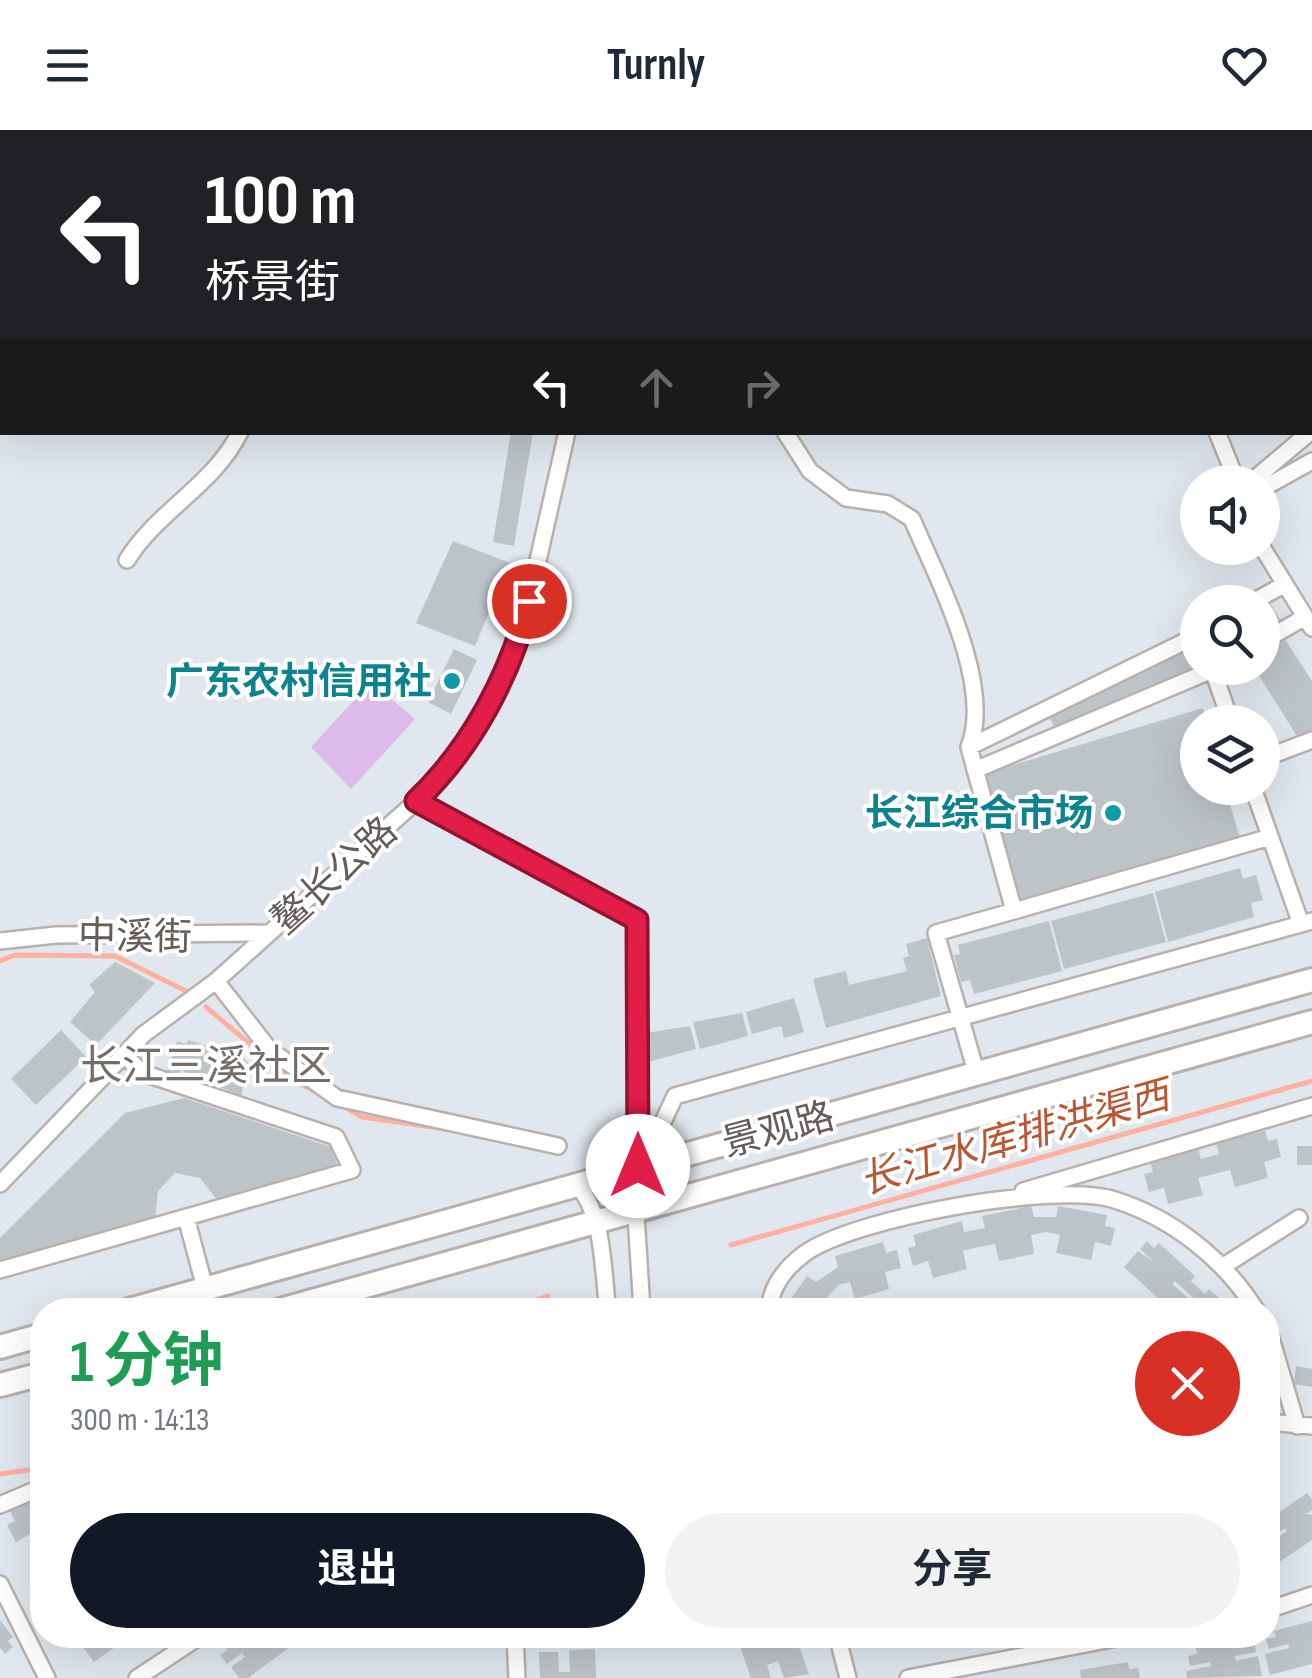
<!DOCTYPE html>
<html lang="zh">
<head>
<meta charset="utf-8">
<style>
  body { margin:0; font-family:"Sofia Sans Condensed","Noto Sans SC",sans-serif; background:#f2f2f3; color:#1f2937; height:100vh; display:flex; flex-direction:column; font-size:38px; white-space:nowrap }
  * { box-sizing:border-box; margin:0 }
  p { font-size:32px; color:#747a83 }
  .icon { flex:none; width:55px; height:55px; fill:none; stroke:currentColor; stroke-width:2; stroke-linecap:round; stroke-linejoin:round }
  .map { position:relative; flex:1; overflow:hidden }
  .drawer { position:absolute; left:30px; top:1168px; width:1250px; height:350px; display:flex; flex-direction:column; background:#fff; border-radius:40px; box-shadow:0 10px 40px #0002 }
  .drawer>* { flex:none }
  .top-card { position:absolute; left:0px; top:0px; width:1312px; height:305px; box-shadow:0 10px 40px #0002; background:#202124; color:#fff; overflow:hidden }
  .buttons { position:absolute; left:1180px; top:335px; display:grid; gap:20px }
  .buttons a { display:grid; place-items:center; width:100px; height:100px; border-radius:50%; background:#fff; box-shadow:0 10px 40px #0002; font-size:50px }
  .pin { position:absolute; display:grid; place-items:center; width:85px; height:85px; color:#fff; margin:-42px; border:5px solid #fff; border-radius:50%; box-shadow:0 2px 10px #0007 }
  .me { position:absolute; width:110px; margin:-55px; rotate:0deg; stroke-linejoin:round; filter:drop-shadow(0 0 8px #0008) }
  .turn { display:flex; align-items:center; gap:35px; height:210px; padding:0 40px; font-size:45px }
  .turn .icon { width:130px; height:130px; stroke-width:2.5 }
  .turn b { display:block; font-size:70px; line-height:85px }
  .lanes { display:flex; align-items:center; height:95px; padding:0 40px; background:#0003; justify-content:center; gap:50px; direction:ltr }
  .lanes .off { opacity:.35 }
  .round { display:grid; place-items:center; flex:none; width:105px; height:105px; border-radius:52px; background:#f2f2f3 }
  .head { display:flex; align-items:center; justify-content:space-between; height:170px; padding:0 40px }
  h1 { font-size:60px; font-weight:700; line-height:75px; color:#1e9e55 }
  .action { display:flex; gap:20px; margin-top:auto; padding:20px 40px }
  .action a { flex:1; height:115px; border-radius:60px; background:#111827; color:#fff; font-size:40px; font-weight:700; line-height:115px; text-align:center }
  .action a+a { background:#f2f2f3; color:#1f2937 }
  header { display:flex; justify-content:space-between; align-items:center; height:130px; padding:0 40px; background:#fff; font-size:45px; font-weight:700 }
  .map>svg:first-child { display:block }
</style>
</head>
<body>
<header><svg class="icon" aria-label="menu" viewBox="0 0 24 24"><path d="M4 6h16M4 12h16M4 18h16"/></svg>Turnly<svg class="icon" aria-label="heart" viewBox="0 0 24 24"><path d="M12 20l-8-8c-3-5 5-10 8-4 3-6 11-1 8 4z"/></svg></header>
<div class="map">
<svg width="1312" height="1548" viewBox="0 0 1312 1548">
  <rect width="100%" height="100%" fill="#e0e7ee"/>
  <path fill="#dcbae9" d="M371,552L415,589L351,659L311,617Z"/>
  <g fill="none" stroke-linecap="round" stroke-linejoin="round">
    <path stroke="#ffb09f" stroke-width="5" d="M0,831L15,825L115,826L188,862
      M206,877L293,950L318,963
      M341,975L362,987L446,999
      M731,1115L1312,951
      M507,1180L548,1166
      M0,1344L42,1338"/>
  </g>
  <path fill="#bdc4c8" d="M511,302H533L514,416L493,412Z
    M453,411L510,433L475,516L416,493Z
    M1269,471L1283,494L1262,506V475Z
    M1284,508L1312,551V601L1299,609L1254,538H1262V519Z
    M1195,513L1198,538H1207L1057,601L1047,584Z
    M454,519L477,530L451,584L428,572Z
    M1203,578L1207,592H1198V658H1225L1240,708L1019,773L983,644Z
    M1240,738L1243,749L1256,745L1263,770L1251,773L1254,787L1168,812L1155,762Z
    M1153,763L1166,812L1064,839L1051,791Z
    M1049,791L1062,841L974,864L970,850L961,852L954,825L960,824L958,815Z
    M927,808L941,866L826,898L813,849L846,841L849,855L907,841L903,828L909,826L906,814Z
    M115,832L155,853L96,915L70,892L95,862L89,855Z
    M794,868L804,902L784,908L781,896L752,904L746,882Z
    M742,883L748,906L700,919L693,892Z
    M690,896L696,919L648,932L640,904Z
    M61,900L86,927L36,975L11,949Z
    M188,910L242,927L249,934L241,966L181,940L178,945L168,941L177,911L186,914Z
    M184,968L334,1018L337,1036L218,1071L200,1048L175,1043L158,1061L155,1089L0,1131V1108L125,983Z
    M1265,1001L1268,1011L1277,1009L1281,1027L1264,1032L1268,1048L1235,1057L1230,1040L1198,1048L1203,1065L1168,1074L1164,1058L1149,1062L1144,1044L1153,1042L1150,1031L1198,1018L1201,1029L1219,1024L1216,1013Z
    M1297,1016H1312V1035H1297Z
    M1031,1076L1034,1087H1056L1058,1076L1107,1085L1105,1096L1115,1098L1111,1116L1095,1112L1091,1130L1056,1123L1060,1105L1046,1102L1031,1105L1034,1124L999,1131L995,1114L979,1117L963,1121L967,1139L933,1148L928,1131L913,1136L908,1118L916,1116L913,1105L962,1091L964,1102L985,1098L982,1086Z
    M1147,1111L1154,1118L1159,1113L1195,1146L1191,1151L1205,1164L1209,1159L1232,1180H1207L1175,1151L1172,1154L1202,1180H1171L1124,1137L1138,1121L1155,1133L1140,1119Z
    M883,1112L886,1123L897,1120L901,1138L885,1142L889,1159L855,1169L850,1152L838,1155L827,1168L841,1180H783L807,1146L816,1152L838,1137L835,1126Z
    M1296,1236L1312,1239V1257L1294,1254Z
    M42,1363V1417L39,1419L30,1404L16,1412L7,1395L15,1391L10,1381Z
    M1307,1363L1312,1369V1380L1306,1384L1312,1385V1410L1278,1433L1268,1415L1287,1401L1285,1398L1268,1410V1390Z
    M0,1490L13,1507L8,1511L13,1517L5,1524L0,1518Z
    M1312,1491V1534L1270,1545L1265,1524L1289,1518L1288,1514L1269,1519L1266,1509L1276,1507L1274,1501Z
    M96,1505H132L94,1532L83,1517Z
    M237,1505H263L267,1510L287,1505L294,1514L248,1548H239L231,1537L245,1527L242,1523L227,1534L220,1525L227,1520L224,1515Z
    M736,1505H795L809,1544L784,1548L778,1531L767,1535L771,1548H751Z
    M889,1505H931V1506L892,1516Z
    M1244,1507L1245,1514L1254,1512L1256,1522L1235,1526L1236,1531L1258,1526L1262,1546L1187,1548L1186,1541L1211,1536L1210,1532L1190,1536L1188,1526L1197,1524L1196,1518Z
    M595,1519L596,1548H540L539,1522H558L559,1542H570L569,1520Z
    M1128,1532L1129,1539L1138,1538L1140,1548H1081L1080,1540Z"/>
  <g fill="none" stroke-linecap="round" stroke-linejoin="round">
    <defs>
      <path id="street" d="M1041,0L1043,2
        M1174,0L1176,2
        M152,2L155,0
        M575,2V0
        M0,78L2,75
        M785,302L810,341L846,368L888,374L912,389C937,448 994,555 969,617L1014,781L1270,707
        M1217,302L1237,352
        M1251,352L1310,302
        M1262,359L1312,331
        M1262,417L1312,498
        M127,430C158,380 214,355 240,302
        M1253,472L1285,454
        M1262,512L1305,487
        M1212,538L1231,592
        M969,617L1198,505
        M1262,629L1312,610
        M975,640L1217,538
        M1253,658L1301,794
        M416,671L637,791L639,1031
        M0,811L56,805L269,803
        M216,851L269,919L337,968L558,1016
        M977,945L936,803L1014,781
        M576,1053C605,1086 602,1138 608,1180
        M0,1054L144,904L216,851L422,666L465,616L520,510L567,302
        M1023,1061L1312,976
        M186,1087L205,1158
        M1222,1137L1299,1088
        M0,1140L352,1040L336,1007L143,943L124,925
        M642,1180L634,1054L675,966L1312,791
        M769,1180C771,1157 784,1139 804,1124C853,1088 1056,1051 1115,1070C1172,1088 1224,1129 1256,1180
        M1268,1198L1297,1296
        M1268,1292L1312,1296
        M0,1375L42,1357
        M0,1454L47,1548
        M1268,1480L1312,1465
        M515,1505L517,1548
        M837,1505L848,1548
        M137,1548L202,1505
        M908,1548L1133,1505"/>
      <path id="secondary" d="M129,1180L1312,850
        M280,1180L1312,892
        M0,1217L42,1205
        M0,1255L42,1244"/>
    </defs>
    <use href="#street" stroke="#b8b2ae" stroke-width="20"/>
    <use href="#secondary" stroke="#b8b1ad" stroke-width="28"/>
    <use href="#street" stroke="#fff" stroke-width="15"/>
    <use href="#secondary" stroke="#fff" stroke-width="22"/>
  </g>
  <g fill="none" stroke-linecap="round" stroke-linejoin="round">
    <defs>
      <path id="route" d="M529,471C511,544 471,619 416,671L637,790L638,1036"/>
    </defs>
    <use href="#route" stroke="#92132f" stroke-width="25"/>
    <use href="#route" stroke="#e11d48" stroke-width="18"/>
  </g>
  <g fill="#0f9aa8" stroke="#fff" stroke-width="4">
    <circle cx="452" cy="551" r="10"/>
    <circle cx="1113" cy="683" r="10"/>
  </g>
  <g text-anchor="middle" stroke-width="8" stroke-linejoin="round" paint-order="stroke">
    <g font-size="38" font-weight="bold" fill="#0d838f" stroke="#fff" text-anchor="end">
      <text x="432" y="564">广东农村信用社</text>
      <text x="1093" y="696">长江综合市场</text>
    </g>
    <g font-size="38" fill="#635c59" stroke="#fff">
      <text transform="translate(334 745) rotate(-42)" y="13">鳌长公路</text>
      <text transform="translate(135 806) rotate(1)" y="13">中溪街</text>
      <text transform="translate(778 999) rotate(-15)" y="13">景观路</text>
    </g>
    <g font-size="40" font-style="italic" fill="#bb5532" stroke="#fff">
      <text transform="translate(1014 1007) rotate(-16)" y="14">长江水库排洪渠西</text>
    </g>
    <g font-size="42" fill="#756d6a" stroke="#fff">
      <text x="206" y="950">长江三溪社区</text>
    </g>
  </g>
</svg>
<div class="buttons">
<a><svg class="icon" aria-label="sound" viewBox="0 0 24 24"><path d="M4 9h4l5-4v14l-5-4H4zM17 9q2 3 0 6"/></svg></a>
<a><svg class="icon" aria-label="search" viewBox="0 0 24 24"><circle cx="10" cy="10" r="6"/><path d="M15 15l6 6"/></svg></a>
<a><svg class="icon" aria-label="layers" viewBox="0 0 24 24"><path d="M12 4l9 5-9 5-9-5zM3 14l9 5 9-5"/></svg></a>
</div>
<div class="pin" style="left:529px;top:471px;background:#d93025"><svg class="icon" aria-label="arrive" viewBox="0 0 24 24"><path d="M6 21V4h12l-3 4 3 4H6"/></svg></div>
<svg class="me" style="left:638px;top:1036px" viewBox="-20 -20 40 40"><circle r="19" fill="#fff"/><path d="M0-13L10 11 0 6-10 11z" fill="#e11d48"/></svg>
<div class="top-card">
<div class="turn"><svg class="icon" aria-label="left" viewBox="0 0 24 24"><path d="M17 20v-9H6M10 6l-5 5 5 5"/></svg><div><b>100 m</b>桥景街</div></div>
<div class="lanes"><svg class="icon" aria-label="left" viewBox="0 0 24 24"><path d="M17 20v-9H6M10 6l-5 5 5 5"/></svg><svg class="icon off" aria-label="ahead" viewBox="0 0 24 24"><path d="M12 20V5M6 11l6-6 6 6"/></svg><svg class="icon off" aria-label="right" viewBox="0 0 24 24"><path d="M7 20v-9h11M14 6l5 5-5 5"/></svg></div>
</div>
<section class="drawer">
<div class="head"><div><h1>1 分钟</h1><p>300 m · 14:13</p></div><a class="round" style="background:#d93025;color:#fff"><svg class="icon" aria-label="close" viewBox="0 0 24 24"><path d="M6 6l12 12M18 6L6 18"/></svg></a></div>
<div class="action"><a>退出</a><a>分享</a></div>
</section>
</div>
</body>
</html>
